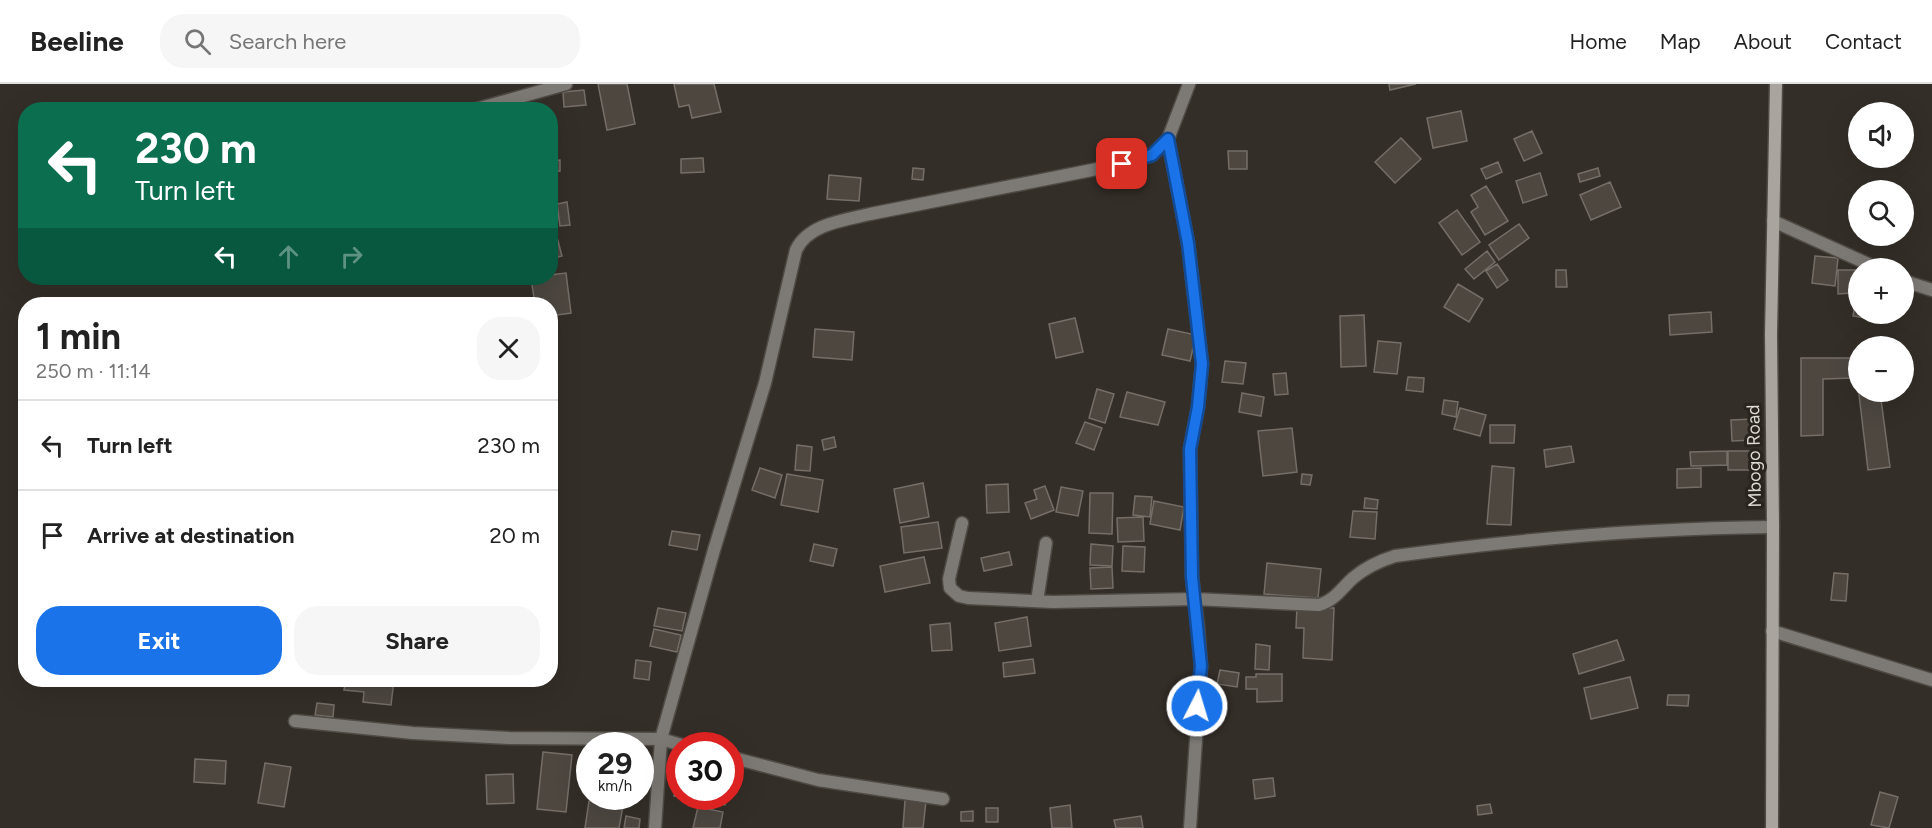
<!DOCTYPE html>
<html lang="en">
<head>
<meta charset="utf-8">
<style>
  body { margin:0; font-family:Figtree,sans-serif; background:#f6f6f6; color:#222; height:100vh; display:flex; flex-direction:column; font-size:22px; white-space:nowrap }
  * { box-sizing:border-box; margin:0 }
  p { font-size:20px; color:#767676 }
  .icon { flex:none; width:33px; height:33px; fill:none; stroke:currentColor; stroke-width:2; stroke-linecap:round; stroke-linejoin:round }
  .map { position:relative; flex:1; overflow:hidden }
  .panel { position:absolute; left:18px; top:213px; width:540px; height:390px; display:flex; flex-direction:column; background:#fff; border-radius:24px; box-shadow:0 6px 24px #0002 }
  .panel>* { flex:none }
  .top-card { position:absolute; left:18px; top:18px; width:540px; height:183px; border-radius:24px; box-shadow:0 6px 24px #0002; background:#0b6e4f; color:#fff; overflow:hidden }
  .buttons { position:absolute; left:1848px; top:18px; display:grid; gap:12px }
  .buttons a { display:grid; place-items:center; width:66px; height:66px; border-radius:50%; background:#fff; box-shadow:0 6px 24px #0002; font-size:30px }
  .speed { position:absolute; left:576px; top:648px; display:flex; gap:12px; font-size:30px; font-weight:700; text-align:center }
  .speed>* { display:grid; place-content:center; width:78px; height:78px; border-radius:50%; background:#fff; box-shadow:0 6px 24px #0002; line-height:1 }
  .speed small { font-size:15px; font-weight:400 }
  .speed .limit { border:9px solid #d22; background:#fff; color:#111 }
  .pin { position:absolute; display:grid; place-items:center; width:51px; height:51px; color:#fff; margin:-26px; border-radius:12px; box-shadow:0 3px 9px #0006 }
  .me { position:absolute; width:66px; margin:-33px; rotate:5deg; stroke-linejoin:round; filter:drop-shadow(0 0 4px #0008) }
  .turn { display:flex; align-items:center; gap:21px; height:126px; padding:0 18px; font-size:27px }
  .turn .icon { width:78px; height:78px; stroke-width:2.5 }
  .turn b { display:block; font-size:42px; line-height:51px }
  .lanes { display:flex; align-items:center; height:57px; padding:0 18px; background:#0003; justify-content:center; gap:30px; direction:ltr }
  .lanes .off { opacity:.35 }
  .round { display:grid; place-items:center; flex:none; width:63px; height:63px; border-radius:24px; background:#f6f6f6 }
  .overview { display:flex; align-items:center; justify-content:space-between; height:102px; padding:0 18px }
  h1 { font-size:36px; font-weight:700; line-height:45px }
  .action { display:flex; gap:12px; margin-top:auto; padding:12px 18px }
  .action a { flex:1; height:69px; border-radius:24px; background:#1a73e8; color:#fff; font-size:24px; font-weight:700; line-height:69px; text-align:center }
  .action a+a { background:#f6f6f6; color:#222 }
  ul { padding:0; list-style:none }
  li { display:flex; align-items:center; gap:18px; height:90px; padding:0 18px; border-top:2px solid #e0e0e0 }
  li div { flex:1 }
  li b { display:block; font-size:22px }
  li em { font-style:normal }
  header { display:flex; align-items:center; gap:36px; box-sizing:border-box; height:84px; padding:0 30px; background:#fff; border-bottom:2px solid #e0e0e0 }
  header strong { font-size:28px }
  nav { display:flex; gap:33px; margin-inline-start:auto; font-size:21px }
  .search { width:420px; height:54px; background:#f6f6f6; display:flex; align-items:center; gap:15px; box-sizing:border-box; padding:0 21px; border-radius:24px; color:#767676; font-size:22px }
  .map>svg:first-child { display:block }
</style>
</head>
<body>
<header>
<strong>Beeline</strong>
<div class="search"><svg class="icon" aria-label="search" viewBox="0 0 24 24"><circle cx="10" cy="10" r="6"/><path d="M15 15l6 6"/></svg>Search here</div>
<nav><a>Home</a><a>Map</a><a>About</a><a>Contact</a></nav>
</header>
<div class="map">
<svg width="1932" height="744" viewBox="0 0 1932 744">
  <rect width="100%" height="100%" fill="#342e28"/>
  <path fill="#4d4740" stroke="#756e67" stroke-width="1.5" d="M598,0H627L635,40L607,46Z
    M674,0H714L721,28L692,34L689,21L679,23Z
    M1389,0H1416L1390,6Z
    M584,6L586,21L564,23L563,8Z
    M1461,27L1467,57L1433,64L1427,34Z
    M1532,47L1542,69L1524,77L1514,55Z
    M1401,54L1421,75L1395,99L1375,78Z
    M1228,67H1247V85H1229Z
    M703,74L704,88L681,89V75Z
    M560,76V87L550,88V77Z
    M1498,78L1502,88L1486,95L1481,85Z
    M913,84L924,85L923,96L912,95Z
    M1598,84L1600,92L1580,98L1578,90Z
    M1540,89L1547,111L1523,119L1516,97Z
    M829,91L861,94L859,117L827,115Z
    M1610,98L1621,123L1591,136L1580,111Z
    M1486,102L1508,137L1485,151L1471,128L1478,123L1471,111Z
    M567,118L570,141L560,142L557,120Z
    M1457,126L1480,158L1462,171L1439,139Z
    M550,127L562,172L550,175Z
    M1519,140L1529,154L1499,176L1489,161Z
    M1487,167L1495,178L1474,195L1465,185Z
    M1815,172L1838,174L1835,202L1812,199Z
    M1497,180L1508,196L1497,204L1486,187Z
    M1556,186H1566L1567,203H1556Z
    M1838,186H1858V203H1851V209L1838,210Z
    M566,189L571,229L550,232V220H535L531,194H550V191Z
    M1458,200L1483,215L1469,238L1444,223Z
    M1858,203V230H1878L1877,236L1853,232Z
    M1711,228L1712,248L1670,251L1669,231Z
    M1364,231L1366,282L1341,283L1340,232Z
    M1075,234L1083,268L1056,274L1049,240Z
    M815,245L854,248L852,276L813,273Z
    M1168,245L1196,251L1190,277L1162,271Z
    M1378,257L1401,259L1397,290L1374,288Z
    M1801,274H1854V294L1823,295V351L1801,352Z
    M1225,277L1246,279L1243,300L1222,298Z
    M1855,277H1858V308H1880L1890,383L1868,386Z
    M1286,289L1288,310L1275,311L1273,290Z
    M1408,293L1424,294L1423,308L1406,306Z
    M1097,305L1114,310L1105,339L1089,334Z
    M1127,308L1165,318L1158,341L1120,333Z
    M1242,309L1264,313L1261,332L1239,328Z
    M1444,316L1458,318L1456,333L1442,330Z
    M1460,324L1486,331L1480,352L1454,345Z
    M1753,335L1754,356L1732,357L1731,336Z
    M1085,338L1102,344L1094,366L1076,359Z
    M1490,341H1515L1514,359H1490Z
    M1292,344L1297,388L1263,392L1258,347Z
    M834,353L836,363L824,366L822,356Z
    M797,361L812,363L810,387L795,386Z
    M1571,362L1574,378L1546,383L1544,366Z
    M1727,367V381L1691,382L1690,368Z
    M1728,367H1754V386H1728Z
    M1492,382L1514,384L1511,441L1487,440Z
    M760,384L782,391L775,414L752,406Z
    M1701,384V403L1677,404V385Z
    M787,390L823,396L818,428L781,421Z
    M1302,390L1312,391L1310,401L1301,400Z
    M923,399L929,433L900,439L894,405Z
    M1008,400L1009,428L987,429L986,401Z
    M1045,402L1054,426L1031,435L1025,419L1037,415L1034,406Z
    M1061,403L1083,407L1078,432L1056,428Z
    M1090,409H1113L1112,450L1089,449Z
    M1135,412L1152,413L1150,433L1133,431Z
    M1365,414L1378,416L1377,425L1364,424Z
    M1154,417L1184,423L1180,446L1150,440Z
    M1353,427L1377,428L1375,455L1350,453Z
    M1143,433L1144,457L1118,458L1117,434Z
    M938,438L942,464L904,469L901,443Z
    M672,447L700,451L697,466L669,461Z
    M814,460L837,465L833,482L810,477Z
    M1091,460L1113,462L1112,482L1090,481Z
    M1123,462L1145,463L1144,488L1122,487Z
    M1009,468L1012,481L984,487L981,474Z
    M924,473L930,499L885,508L880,482Z
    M1267,479L1321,485L1318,514L1264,510Z
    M1112,483L1113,504L1091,505L1090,484Z
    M1834,489L1848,490L1846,517L1831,516Z
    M1297,523L1334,524L1332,576L1303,574L1304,544H1296Z
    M658,524L686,529L682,547L654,542Z
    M1027,533L1031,562L999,567L995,539Z
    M950,539L952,566L932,567L930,541Z
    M654,545L681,551L677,568L650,562Z
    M1617,556L1624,576L1579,590L1573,570Z
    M1256,560L1270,562L1269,586L1255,585Z
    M1033,575L1035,589L1004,593L1003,579Z
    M636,576L651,578L649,596L634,594Z
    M1220,586L1239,589L1237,603L1217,600Z
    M1256,590H1282V617L1257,618V605H1246V593H1256Z
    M1630,593L1638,624L1591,635L1584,604Z
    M346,596H394L391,621L363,618L364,608L344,606Z
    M1668,611H1689L1688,622L1667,621Z
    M317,619L334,621L333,633L315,631Z
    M543,668L572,671L566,728L537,725Z
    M195,675L226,677L225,700L194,698Z
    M265,679L291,683L284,723L258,719Z
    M513,690L514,719L487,720L486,691Z
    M1273,694L1275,712L1255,715L1253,696Z
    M677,698L680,699V712H696L695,717L674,712Z
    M1880,708L1898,713L1889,744L1871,741Z
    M705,712H727L725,721L704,717Z
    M905,716L926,717L923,744H903Z
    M589,717L623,722L619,744H585Z
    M1490,720L1492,729L1478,731L1477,722Z
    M1070,721L1072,744H1052L1050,724Z
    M698,723L723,728L720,744H693Z
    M986,724H998V738H986Z
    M973,727V737H961V728Z
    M626,732L640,735L639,744H624Z
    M1141,732L1143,744H1116L1114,736Z"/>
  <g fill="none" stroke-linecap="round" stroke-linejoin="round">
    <defs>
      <path id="minor" d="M473,26L566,0
        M1168,55L1188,159L1202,280L1198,323L1190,365L1192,493L1198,543L1201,582L1190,744
        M1773,137L1877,184
        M1904,197L1932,206
        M962,439L949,495L950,504L959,512L968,514L1053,518L1195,515L1319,521C1334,517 1342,504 1353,494C1366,483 1379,477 1395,472C1521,455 1646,444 1773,443
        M1037,517L1046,459
        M1772,547L1932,596
        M295,637L413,649L509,654L661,655L685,662
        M730,673L818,696L943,715
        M655,744L661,655L714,466L765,299L796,166C808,140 845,136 870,130L1122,80L1152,71L1168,55L1189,0"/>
      <path id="secondary" d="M1772,744L1773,443L1771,250L1776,0"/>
    </defs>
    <use href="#minor" stroke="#4f4a44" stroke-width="15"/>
    <use href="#secondary" stroke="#4f4a44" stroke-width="15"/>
    <use href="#minor" stroke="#7d7a76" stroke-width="12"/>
    <use href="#secondary" stroke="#a9a49e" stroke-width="12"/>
  </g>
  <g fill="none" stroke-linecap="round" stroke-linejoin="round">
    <defs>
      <path id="route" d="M1122,80L1152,71L1168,55L1188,159L1202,280L1198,323L1190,365L1192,493L1201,582L1197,622"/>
    </defs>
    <use href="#route" stroke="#114b97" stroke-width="15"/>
    <use href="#route" stroke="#1a73e8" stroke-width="10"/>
  </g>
  <g text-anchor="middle" stroke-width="6" stroke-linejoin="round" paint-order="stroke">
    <g font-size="18" fill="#dedbd6" stroke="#2a241e">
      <text transform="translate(1754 372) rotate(-91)" y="6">Mbogo Road</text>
    </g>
  </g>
</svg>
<div class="buttons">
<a><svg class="icon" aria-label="sound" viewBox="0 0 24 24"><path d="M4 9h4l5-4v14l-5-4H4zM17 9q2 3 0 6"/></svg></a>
<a><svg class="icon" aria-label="search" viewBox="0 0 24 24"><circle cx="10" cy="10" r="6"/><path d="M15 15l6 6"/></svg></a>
<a>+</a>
<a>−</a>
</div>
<div class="speed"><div>29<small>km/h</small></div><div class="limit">30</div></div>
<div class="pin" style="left:1122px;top:80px;background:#d93025"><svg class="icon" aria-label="arrive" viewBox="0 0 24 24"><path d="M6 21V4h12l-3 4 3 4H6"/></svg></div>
<svg class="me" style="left:1197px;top:622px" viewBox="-20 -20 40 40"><circle r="17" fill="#1a73e8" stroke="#fff" stroke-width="3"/><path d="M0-11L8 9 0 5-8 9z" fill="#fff"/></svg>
<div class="top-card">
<div class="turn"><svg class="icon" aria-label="left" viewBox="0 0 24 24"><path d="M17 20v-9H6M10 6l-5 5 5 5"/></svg><div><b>230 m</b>Turn left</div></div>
<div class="lanes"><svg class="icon" aria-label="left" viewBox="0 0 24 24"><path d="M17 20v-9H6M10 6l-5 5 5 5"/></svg><svg class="icon off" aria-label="ahead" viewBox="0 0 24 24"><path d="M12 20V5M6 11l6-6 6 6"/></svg><svg class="icon off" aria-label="right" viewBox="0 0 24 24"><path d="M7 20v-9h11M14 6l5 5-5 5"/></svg></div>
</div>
<section class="panel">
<div class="overview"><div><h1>1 min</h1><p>250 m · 11:14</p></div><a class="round"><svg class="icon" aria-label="close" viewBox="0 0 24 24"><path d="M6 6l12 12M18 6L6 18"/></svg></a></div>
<ul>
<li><svg class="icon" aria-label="left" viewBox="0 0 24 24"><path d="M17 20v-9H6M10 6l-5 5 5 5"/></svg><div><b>Turn left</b></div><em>230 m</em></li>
<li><svg class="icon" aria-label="arrive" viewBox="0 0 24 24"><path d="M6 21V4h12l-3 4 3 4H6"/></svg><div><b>Arrive at destination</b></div><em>20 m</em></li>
</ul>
<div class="action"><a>Exit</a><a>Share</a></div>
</section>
</div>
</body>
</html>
